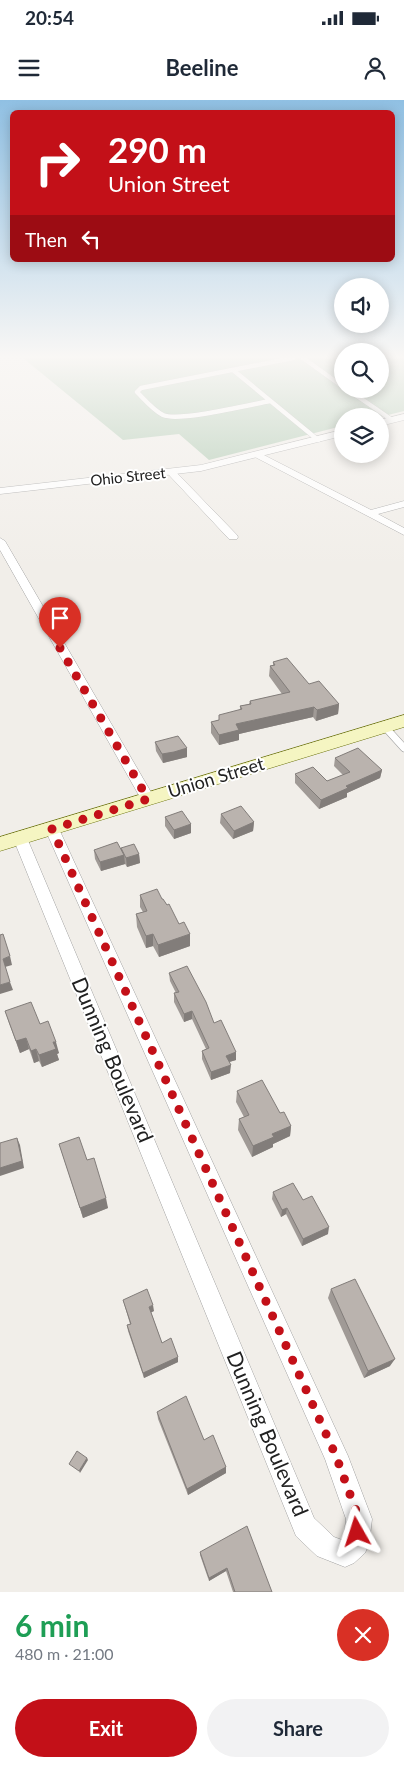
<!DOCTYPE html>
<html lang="en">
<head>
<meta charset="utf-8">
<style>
  body { margin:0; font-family:Lato,sans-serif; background:#f2f2f3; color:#1f2937; height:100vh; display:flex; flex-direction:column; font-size:19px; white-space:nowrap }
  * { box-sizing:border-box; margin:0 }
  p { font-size:16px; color:#747a83 }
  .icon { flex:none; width:28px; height:28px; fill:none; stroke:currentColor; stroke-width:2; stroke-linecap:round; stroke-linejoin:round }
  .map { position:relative; height:1492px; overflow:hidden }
  .details { display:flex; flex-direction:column; background:#fff; flex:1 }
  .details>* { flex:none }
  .hud { position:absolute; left:10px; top:10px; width:385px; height:152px; border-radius:8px; box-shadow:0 2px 12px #0003; background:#c31018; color:#fff; overflow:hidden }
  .tools { position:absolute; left:334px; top:178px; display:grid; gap:10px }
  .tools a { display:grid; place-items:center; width:55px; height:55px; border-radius:50%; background:#fff; box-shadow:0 2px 12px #0003; font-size:25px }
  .pin { position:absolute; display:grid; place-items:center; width:42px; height:42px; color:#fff; margin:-51px -21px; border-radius:50% 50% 50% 0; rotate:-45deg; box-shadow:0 0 5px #0007 }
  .pin .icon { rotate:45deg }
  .me { position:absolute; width:55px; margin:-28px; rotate:354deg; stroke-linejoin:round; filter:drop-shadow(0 0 4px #0008) }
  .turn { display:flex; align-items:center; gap:18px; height:105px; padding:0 15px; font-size:22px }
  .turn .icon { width:65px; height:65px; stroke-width:2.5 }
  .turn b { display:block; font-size:35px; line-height:42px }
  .then { display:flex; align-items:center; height:48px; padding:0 15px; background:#0003; gap:10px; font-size:19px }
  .round { display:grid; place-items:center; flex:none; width:52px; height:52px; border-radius:26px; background:#f2f2f3 }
  .summary { display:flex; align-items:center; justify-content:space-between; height:85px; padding:0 15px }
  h1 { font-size:30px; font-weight:700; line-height:38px; color:#1e9e55 }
  .action { display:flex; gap:10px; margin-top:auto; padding:10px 15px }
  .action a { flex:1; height:58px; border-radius:30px; background:#c31018; color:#fff; font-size:20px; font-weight:700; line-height:58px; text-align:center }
  .action a+a { background:#f2f2f3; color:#1f2937 }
  .status { display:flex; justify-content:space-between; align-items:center; height:35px; padding:0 25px; background:#fff; direction:ltr }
  .status svg { height:14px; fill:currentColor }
  header { display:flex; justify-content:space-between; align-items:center; height:65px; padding:0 15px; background:#fff; font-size:22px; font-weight:700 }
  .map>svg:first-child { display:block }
</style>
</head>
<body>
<div class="status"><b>20:54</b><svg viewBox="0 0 49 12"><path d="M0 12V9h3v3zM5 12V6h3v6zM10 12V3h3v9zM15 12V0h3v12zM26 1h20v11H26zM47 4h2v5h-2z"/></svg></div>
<header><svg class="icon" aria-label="menu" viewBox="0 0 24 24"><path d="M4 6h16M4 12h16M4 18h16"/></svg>Beeline<svg class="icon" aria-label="person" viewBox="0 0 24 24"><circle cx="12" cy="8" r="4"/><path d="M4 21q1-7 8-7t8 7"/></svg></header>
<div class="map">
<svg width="404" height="1492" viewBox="0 0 404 1492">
  <rect width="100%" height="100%" fill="#f1eee9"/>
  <path fill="#acc8af" d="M23,258H342V289H380V258H404V311L380,317L342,316V326L209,360L179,334L123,340Z"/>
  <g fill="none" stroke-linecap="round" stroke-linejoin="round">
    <defs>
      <path id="service-far1" d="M303,258L342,286
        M233,270L318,340
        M347,289L392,320
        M270,301C249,305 179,322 163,315C153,310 145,300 137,292L141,288L293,258"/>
      <path id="service" d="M385,627L404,648"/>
      <path id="minor" d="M258,352L371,410L404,401V407L378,414L404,428V435L255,357V353Z
        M171,369L174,370L237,435L238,437L237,439H229L168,374L166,372Z
        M0,438L5,441L155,699L153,703H143L141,699L0,450Z
        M52,724L57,725L59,729L348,1356L372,1419L369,1444L365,1453L354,1463L345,1467L317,1456L296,1436L13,738L15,734L20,733L25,734L27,738L314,1418L334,1437L342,1440L344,1438L346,1419L325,1359L45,729L47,725Z"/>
      <path id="tertiary" d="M404,314V320L380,326V320Z
        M342,330V336L201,371L0,394V388L201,365Z"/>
      <path id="secondary" d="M404,615V627L0,751V737Z"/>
    </defs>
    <use href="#service-far1" stroke="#a2a2a2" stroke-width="5"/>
    <use href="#service" stroke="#a2a2a2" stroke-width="8"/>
    <use href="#minor" stroke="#a2a2a2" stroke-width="1"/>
    <use href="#tertiary" stroke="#a2a2a2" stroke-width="1"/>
    <use href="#secondary" stroke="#6c730e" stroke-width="1"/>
    <use href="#service-far1" stroke="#fff" stroke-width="4.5"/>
    <use href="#service" stroke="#fff" stroke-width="7"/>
    <use href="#minor" fill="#fff" fill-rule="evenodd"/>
    <use href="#tertiary" fill="#fff" fill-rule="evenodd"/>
    <use href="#secondary" fill="#f5f5c2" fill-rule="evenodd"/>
  </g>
  <path fill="#a09a96" d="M273,562L339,604L338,614L316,621L313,617L239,634V640L219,645L211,633V622L219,620L240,610V606L249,604L250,601L282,594L269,576L270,566L273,565Z
    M155,642L187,657L163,663L156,651Z
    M335,658L382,670L380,678L347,693V697L319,709L295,683V674L327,681L343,675L334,666Z
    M221,714L254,722L253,731L233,739L220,723Z
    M165,717L191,724V733L174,739L165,726Z
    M121,748L139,754L140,763L127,767L124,762L125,764L101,771L95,759L94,750H121Z
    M140,795L162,799L167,805L179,824L190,834V846L159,857L153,846L146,848L137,827L136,814L143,812L140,807Z
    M169,873L214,923L236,952V960L229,962L230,973L211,980L202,959V951L206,949L192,919L184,922L174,902V893H176L170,881Z
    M5,911L40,924L59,953L57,954L59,960L42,967L39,961L34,963L29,949L20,953L9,923Z
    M237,991L280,1013L291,1026L290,1036L273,1044V1047L252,1057L238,1030L239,1019L244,1017L236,1002Z
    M59,1044L87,1060L108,1108L83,1118Z
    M273,1092L303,1100L328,1134L302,1146L286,1114L281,1117L272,1099Z
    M331,1189L390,1266L364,1278L328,1198Z
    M123,1200L154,1211L151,1212L162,1243L178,1257V1262L144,1278L128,1231L127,1225L130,1224Z
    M157,1312L204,1340L226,1367V1373L188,1395L158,1319Z
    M200,1452L272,1492H233L226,1471L209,1481L200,1455Z"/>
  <path fill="#827d7a" d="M339,604L338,614L316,621L317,610Z
    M314,607L313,617L239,634V640L219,645V635L236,624Z
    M187,648V657L163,663L162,654Z
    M382,670L380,678L347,693V697L319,709L321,700L346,686Z
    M254,722L253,731L233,739L234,731Z
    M191,724V733L174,739V730Z
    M139,754L140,763L127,767L126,758Z
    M124,755L125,764L101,771L100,762Z
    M153,834V846L146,848V836Z
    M190,834V846L159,857L158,845Z
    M10,856L12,865L5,867L3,859Z
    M10,882L13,890L0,894V885Z
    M192,911V919L184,922V914Z
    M26,938L29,949L20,953L16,941Z
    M53,942H56L59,953L57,954L59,960L42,967L39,955Z
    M36,949L39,961L34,963L31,951Z
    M236,952V960L226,963V956Z
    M231,965L230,973L211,980V972Z
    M291,1026L290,1036L273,1044V1047L252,1057L253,1046L272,1034Z
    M17,1038L20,1045L24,1068L0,1076V1068Z
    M106,1098L108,1108L83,1118L80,1108Z
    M287,1108L286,1114L281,1117L282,1110Z
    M329,1127L328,1134L302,1146L303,1139Z
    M153,1205L154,1211L150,1213L149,1207Z
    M178,1257V1262L144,1278L143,1273Z
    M395,1259L390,1266L364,1278L368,1271Z
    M87,1358L88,1360L80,1373L79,1371Z
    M226,1367V1373L188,1395L187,1389Z
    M227,1468L226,1471L209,1481V1478Z"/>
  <path fill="#bab3ae" stroke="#827d7a" d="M287,558L309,584L319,581L339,604L317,610L314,607L236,624L239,630L219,635L211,622L219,620V615L242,609L240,606L251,604L250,601L290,592L270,566L275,565L273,562Z
    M178,636L187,648L174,652L162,654L155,642Z
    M358,648L382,670L346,686L348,688L321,700L295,674L313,667L327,681L350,672L335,658Z
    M241,706L254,722L234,731L221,714Z
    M182,711L191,724L174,730L165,717Z
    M117,742L124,755L100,762L94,750Z
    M134,744L139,754L126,758L121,748Z
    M157,789L162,799H163L167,805L169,804L179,824L184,822L190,834L158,845L153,834L146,836L136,814L147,811L140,795Z
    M3,834L10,856L3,859L10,882L0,885V835Z
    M187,866L206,902L214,923L221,920L236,952L226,956L231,965L211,972L202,951L209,948L192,911L184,914L174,893L179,892L169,873Z
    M31,902L40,924L48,921L56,942H53L56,949L39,955L36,949L31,951L26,938L16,941L5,911Z
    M262,980L280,1013L284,1012L291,1026L272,1034L274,1037L253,1046L239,1019L249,1015L237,991Z
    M79,1037L87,1060L94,1058L106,1098L80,1108L59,1044Z
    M17,1038L22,1061L0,1068V1043Z
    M293,1083L303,1100L312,1096L329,1127L303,1139L287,1108L282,1110L273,1092Z
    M355,1179L395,1259L368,1271L331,1189Z
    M147,1189L153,1205L149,1207L162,1243L171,1238L178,1257L143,1273L127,1225L131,1224L123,1200Z
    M186,1296L204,1340L213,1335L226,1367L187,1389L157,1312Z
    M77,1351L87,1358L79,1371L69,1364Z
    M247,1426L272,1492H235L227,1468L209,1478L200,1452Z"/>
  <linearGradient id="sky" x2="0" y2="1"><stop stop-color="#90c0e3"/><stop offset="0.55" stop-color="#f9f7f5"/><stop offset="1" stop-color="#f9f7f5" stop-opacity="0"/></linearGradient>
  <rect width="404" height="467" fill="url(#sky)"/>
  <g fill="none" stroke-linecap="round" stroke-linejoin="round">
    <path stroke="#c31018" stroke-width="9" stroke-dasharray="0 16.2" d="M60,548L148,699L52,729L336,1356L359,1419L357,1432"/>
  </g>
  <g text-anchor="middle" stroke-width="4" stroke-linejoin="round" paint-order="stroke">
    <g font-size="15" fill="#212121" stroke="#fff">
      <text transform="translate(128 377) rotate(-6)" y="5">Ohio Street</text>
    </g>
    <g font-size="18" fill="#212121" stroke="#fff">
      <text transform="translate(216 678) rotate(-17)" y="6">Union Street</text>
    </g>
    <g font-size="21" fill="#212121" stroke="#fff">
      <text transform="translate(112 960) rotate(67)" y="7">Dunning Boulevard</text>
      <text transform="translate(267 1334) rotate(67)" y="7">Dunning Boulevard</text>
    </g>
  </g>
</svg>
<div class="tools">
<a><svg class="icon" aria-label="sound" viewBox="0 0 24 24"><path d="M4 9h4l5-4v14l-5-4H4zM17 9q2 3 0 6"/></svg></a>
<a><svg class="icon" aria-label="search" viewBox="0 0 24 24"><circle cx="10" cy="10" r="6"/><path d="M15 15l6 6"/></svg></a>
<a><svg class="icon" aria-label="layers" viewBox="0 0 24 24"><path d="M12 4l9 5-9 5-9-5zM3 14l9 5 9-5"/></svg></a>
</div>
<div class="pin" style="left:60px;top:548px;background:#d93025"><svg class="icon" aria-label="arrive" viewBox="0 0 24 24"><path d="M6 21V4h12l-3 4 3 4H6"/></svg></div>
<svg class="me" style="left:357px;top:1432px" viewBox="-20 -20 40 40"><path d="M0-17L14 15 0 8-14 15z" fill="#c31018" stroke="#fff" stroke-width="4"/></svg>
<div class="hud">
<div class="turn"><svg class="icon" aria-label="right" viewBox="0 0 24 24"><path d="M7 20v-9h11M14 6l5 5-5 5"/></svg><div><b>290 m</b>Union Street</div></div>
<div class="then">Then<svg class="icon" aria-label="left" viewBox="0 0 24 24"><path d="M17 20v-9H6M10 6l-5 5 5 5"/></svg></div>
</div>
</div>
<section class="details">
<div class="summary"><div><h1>6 min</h1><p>480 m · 21:00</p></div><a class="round" style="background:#d93025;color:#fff"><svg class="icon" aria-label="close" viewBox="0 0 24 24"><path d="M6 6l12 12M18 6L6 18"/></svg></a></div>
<div class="action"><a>Exit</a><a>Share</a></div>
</section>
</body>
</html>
